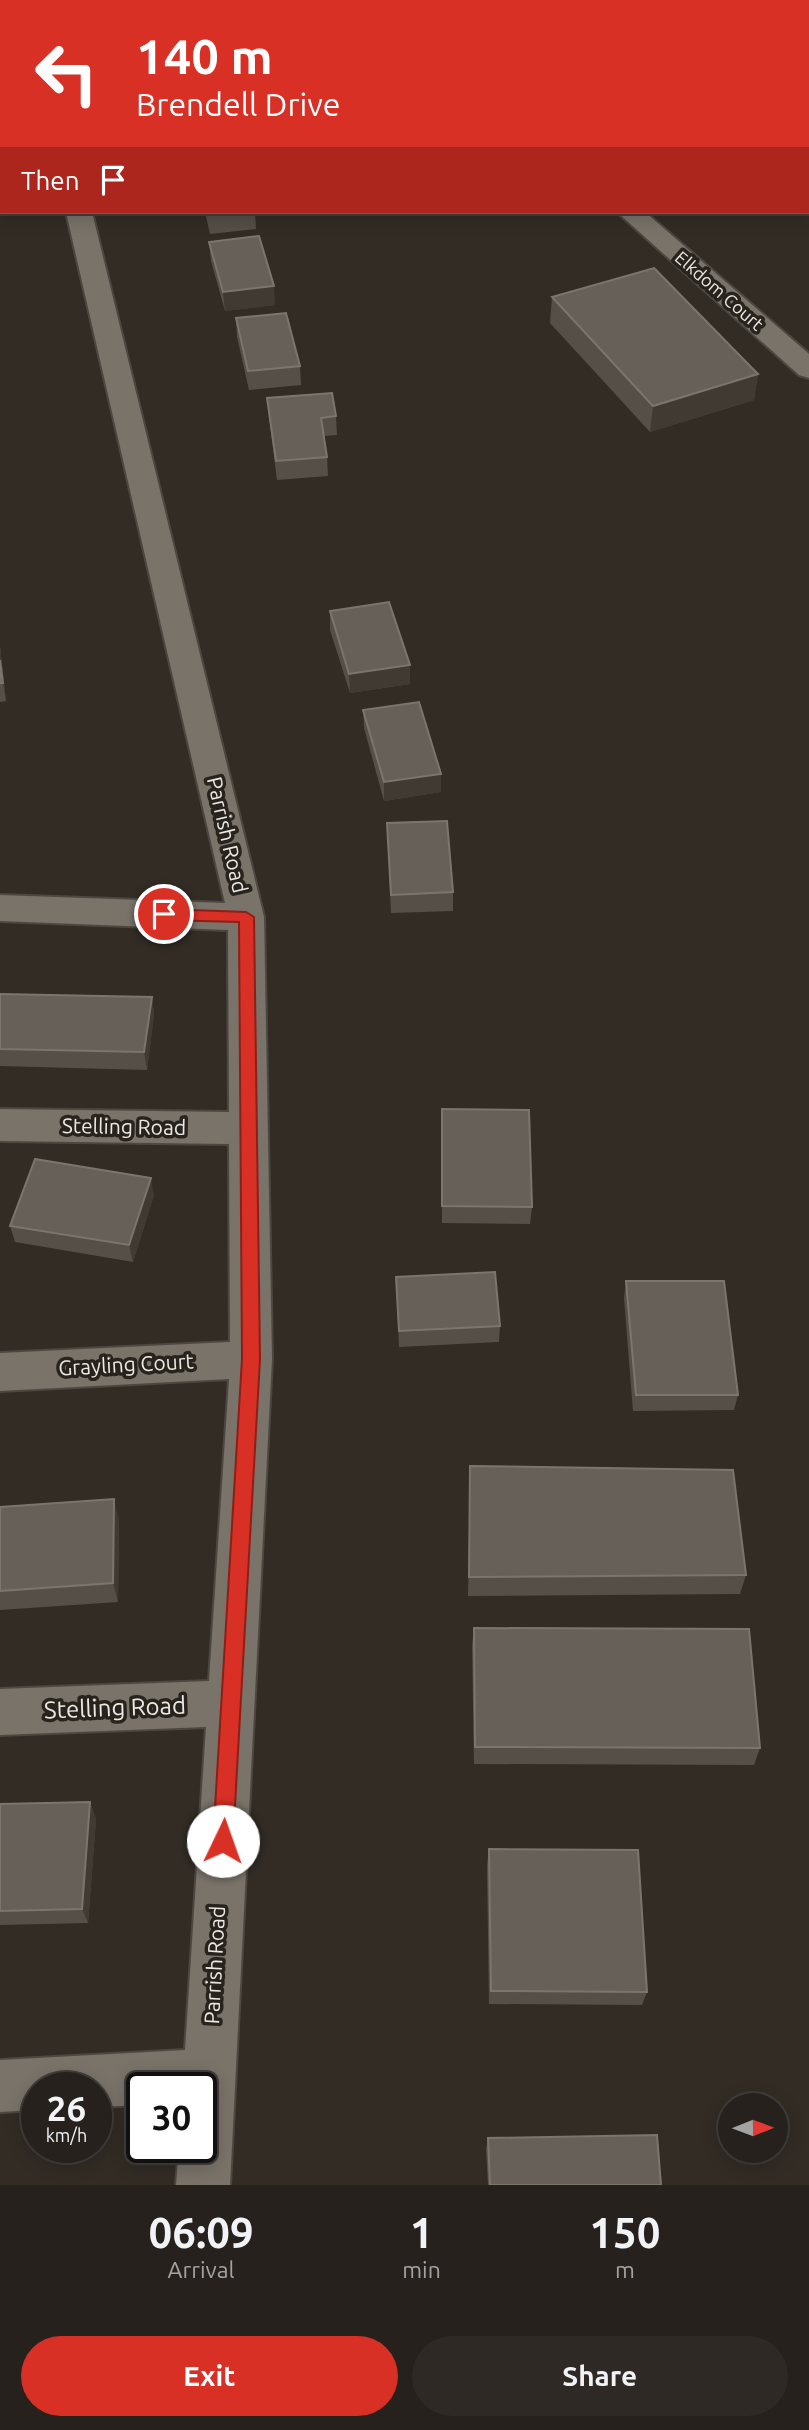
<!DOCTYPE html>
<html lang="en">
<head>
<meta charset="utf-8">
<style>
  body { margin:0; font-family:Ubuntu,sans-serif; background:#2e2925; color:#f1f3f6; height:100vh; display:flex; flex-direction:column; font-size:26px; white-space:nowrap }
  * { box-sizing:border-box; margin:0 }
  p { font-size:23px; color:#a4a3a3 }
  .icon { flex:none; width:38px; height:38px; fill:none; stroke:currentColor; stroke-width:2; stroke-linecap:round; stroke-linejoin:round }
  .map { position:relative; height:2185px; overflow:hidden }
  .details { display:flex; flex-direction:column; background:#26211c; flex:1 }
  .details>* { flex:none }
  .hud { position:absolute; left:0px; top:0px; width:810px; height:214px; box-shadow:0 4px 18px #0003,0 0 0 2px #423e3b; background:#d93025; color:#fff; overflow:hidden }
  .needle { width:46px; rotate:89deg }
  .tools { position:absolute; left:718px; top:2093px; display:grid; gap:14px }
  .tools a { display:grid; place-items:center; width:70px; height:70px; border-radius:50%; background:#26211c; box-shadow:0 4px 18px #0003,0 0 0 2px #423e3b; font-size:35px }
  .speed { position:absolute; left:21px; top:2072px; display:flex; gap:14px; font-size:35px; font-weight:700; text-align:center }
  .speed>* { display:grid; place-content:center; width:91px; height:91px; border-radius:50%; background:#26211c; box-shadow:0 4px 18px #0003,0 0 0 2px #423e3b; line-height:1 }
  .speed small { font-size:18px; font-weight:400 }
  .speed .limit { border:4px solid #111; border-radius:10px; background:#fff; color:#111 }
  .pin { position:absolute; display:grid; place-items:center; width:60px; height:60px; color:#fff; margin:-30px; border:4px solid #fff; border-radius:50%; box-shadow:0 2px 7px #0007 }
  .me { position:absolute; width:77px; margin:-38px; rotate:3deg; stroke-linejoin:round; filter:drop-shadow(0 0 5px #0008) }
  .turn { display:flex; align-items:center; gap:24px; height:147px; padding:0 21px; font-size:32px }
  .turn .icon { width:91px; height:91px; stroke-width:2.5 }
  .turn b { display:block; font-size:49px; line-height:60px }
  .then { display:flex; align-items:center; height:66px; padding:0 21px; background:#0003; gap:14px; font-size:26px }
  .eta { display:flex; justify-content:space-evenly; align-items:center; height:119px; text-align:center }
  .eta b { font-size:42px; font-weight:600; line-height:49px }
  .primary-button { display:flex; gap:14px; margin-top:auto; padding:14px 21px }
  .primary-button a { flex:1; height:80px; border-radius:42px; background:#d93025; color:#fff; font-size:28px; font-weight:600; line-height:80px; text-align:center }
  .primary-button a+a { background:#2e2925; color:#f1f3f6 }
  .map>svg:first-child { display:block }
</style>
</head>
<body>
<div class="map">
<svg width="809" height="2185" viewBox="0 0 809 2185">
  <rect width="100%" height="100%" fill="#322c25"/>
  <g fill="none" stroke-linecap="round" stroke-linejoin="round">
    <defs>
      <path id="minor" d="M52,0H76L51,2Z
        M498,0H522L523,2H499Z
        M0,135L2,136V152L0,151Z
        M66,212H92L264,917L272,1359L230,2185H176L179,2147H201V2088H142V2105L96,2107V2088H37V2110L0,2112V2060L185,2050L206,1727L0,1735V1689L209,1681L229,1379L0,1391V1353L230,1342L229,1144L0,1141V1109L229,1112L228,930L0,921V895L225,903Z
        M617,212H645L809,354V378L799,375Z"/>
      <path id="primary" d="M732,0H756L757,2H734Z
        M794,0H809V9L808,2Z
        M808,57H809V71H808Z"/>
    </defs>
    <use href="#minor" stroke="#4c4841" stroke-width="4"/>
    <use href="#primary" stroke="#4c4841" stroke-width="4"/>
    <use href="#minor" fill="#79736a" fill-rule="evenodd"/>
    <use href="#primary" fill="#a4804b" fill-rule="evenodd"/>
    <path stroke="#bdb9b3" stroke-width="3.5" d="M585,0L587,2"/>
  </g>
  <path fill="#554f48" d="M142,0H190L189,2H142Z
    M385,0H420L400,2H385Z
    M205,212H255L256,229L210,234Z
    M209,242L275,305L225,311L211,261Z
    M552,297L758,374L754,400L650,432L550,323Z
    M236,318L300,366L301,385L249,390L237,337Z
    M267,398L336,416L337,435L324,436L327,457L328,476L277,480L269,417Z
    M330,611L410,684L350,693L330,630Z
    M0,646L6,701L0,702Z
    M363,710L441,774V792L384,801L364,728Z
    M387,823L453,892V911L391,913Z
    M0,994L152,997L154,1015L147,1070L0,1066Z
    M442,1127L532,1207L530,1224L442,1223Z
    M154,1195L133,1262L15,1242L10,1226Z
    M396,1277L500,1326L499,1342L399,1347Z
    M626,1281L738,1395L734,1410L633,1411L624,1298Z
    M470,1466L746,1575L740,1594L468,1596Z
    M0,1507L119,1519L118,1602L0,1610Z
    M474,1628L760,1748L754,1765L474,1764L472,1646Z
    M90,1802L96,1819L88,1923L0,1925V1804Z
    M489,1849L647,1992L642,2005L489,2004L487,1865Z
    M488,2138L661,2185H488L486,2149Z"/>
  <path fill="#403a33" d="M274,286L275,305L225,311L223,292Z
    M758,374L754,400L650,432L653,406Z
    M0,646L6,701L3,683L0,660Z
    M410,665V684L350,693L349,674Z
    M441,774V792L384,801V782Z
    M152,997L154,1015L147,1070L144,1052Z
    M151,1178L154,1195L133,1262L129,1245Z
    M114,1499L119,1519L118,1602L113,1583Z
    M90,1802L96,1819L88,1923L82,1909Z"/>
  <path fill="#666058" stroke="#7b756e" stroke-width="2" d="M208,212H244L209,215Z
    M259,236L274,286L223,292L209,242Z
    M654,268L758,374L653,406L552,297Z
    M286,313L300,366L248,371L236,318Z
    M332,393L336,416L321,418L327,457L276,461L267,398Z
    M389,602L410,665L349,674L330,611Z
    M0,660L3,683H0Z
    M419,702L441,774L384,782L363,710Z
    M447,821L453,892L391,895L387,823Z
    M0,994L152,997L144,1052L0,1049Z
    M442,1109L529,1110L532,1207L442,1206Z
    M35,1159L151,1178L129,1245L10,1226Z
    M495,1272L500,1326L399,1331L396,1277Z
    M626,1281H724L738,1395H636Z
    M470,1466L733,1470L746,1575L469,1577Z
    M114,1499L113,1583L0,1591V1507Z
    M474,1628L749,1629L760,1748L475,1747Z
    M90,1802L82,1909L0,1911V1804Z
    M489,1849L638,1850L647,1992L491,1991Z
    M657,2135L661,2185H490L488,2138Z"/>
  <path fill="#d93025" stroke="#8d1f18" stroke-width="2" d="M164,909L246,912L254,917L260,1359L233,1841L230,1849L223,1851L216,1849L213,1841L242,1359L239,922L164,920L157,914Z"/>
  <g text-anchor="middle" stroke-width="7" stroke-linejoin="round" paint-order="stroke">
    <g font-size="18" fill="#ece8e3" stroke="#28231c">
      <text transform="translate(719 291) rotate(41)" y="6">Elkdom Court</text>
    </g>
    <g font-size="21" fill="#ece8e3" stroke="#28231c">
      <text transform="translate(227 835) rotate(77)" y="7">Parrish Road</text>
      <text transform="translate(124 1127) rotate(1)" y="7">Stelling Road</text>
      <text transform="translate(126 1365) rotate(-3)" y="7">Grayling Court</text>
      <text transform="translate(215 1965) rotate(-87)" y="7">Parrish Road</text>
    </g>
    <g font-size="24" fill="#ece8e3" stroke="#28231c">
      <text transform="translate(115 1708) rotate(-2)" y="8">Stelling Road</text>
    </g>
  </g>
</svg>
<div class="tools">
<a><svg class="needle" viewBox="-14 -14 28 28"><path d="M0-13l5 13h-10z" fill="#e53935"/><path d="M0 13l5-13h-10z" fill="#a4a3a3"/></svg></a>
</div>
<div class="speed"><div>26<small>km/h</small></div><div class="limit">30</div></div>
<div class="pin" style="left:164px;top:914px;background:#d93025"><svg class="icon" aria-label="arrive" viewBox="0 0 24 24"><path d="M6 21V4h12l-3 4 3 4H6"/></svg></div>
<svg class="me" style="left:223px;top:1841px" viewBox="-20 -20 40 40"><circle r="19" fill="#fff"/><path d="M0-13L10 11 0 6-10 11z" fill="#d93025"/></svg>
<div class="hud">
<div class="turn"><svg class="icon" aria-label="left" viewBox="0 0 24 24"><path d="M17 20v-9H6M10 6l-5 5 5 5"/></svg><div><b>140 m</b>Brendell Drive</div></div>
<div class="then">Then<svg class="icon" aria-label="arrive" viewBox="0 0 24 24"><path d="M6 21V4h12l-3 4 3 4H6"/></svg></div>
</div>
</div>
<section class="details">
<div class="eta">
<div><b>06:09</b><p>Arrival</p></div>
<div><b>1</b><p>min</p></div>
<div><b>150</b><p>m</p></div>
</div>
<div class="primary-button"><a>Exit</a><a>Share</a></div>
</section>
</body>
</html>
